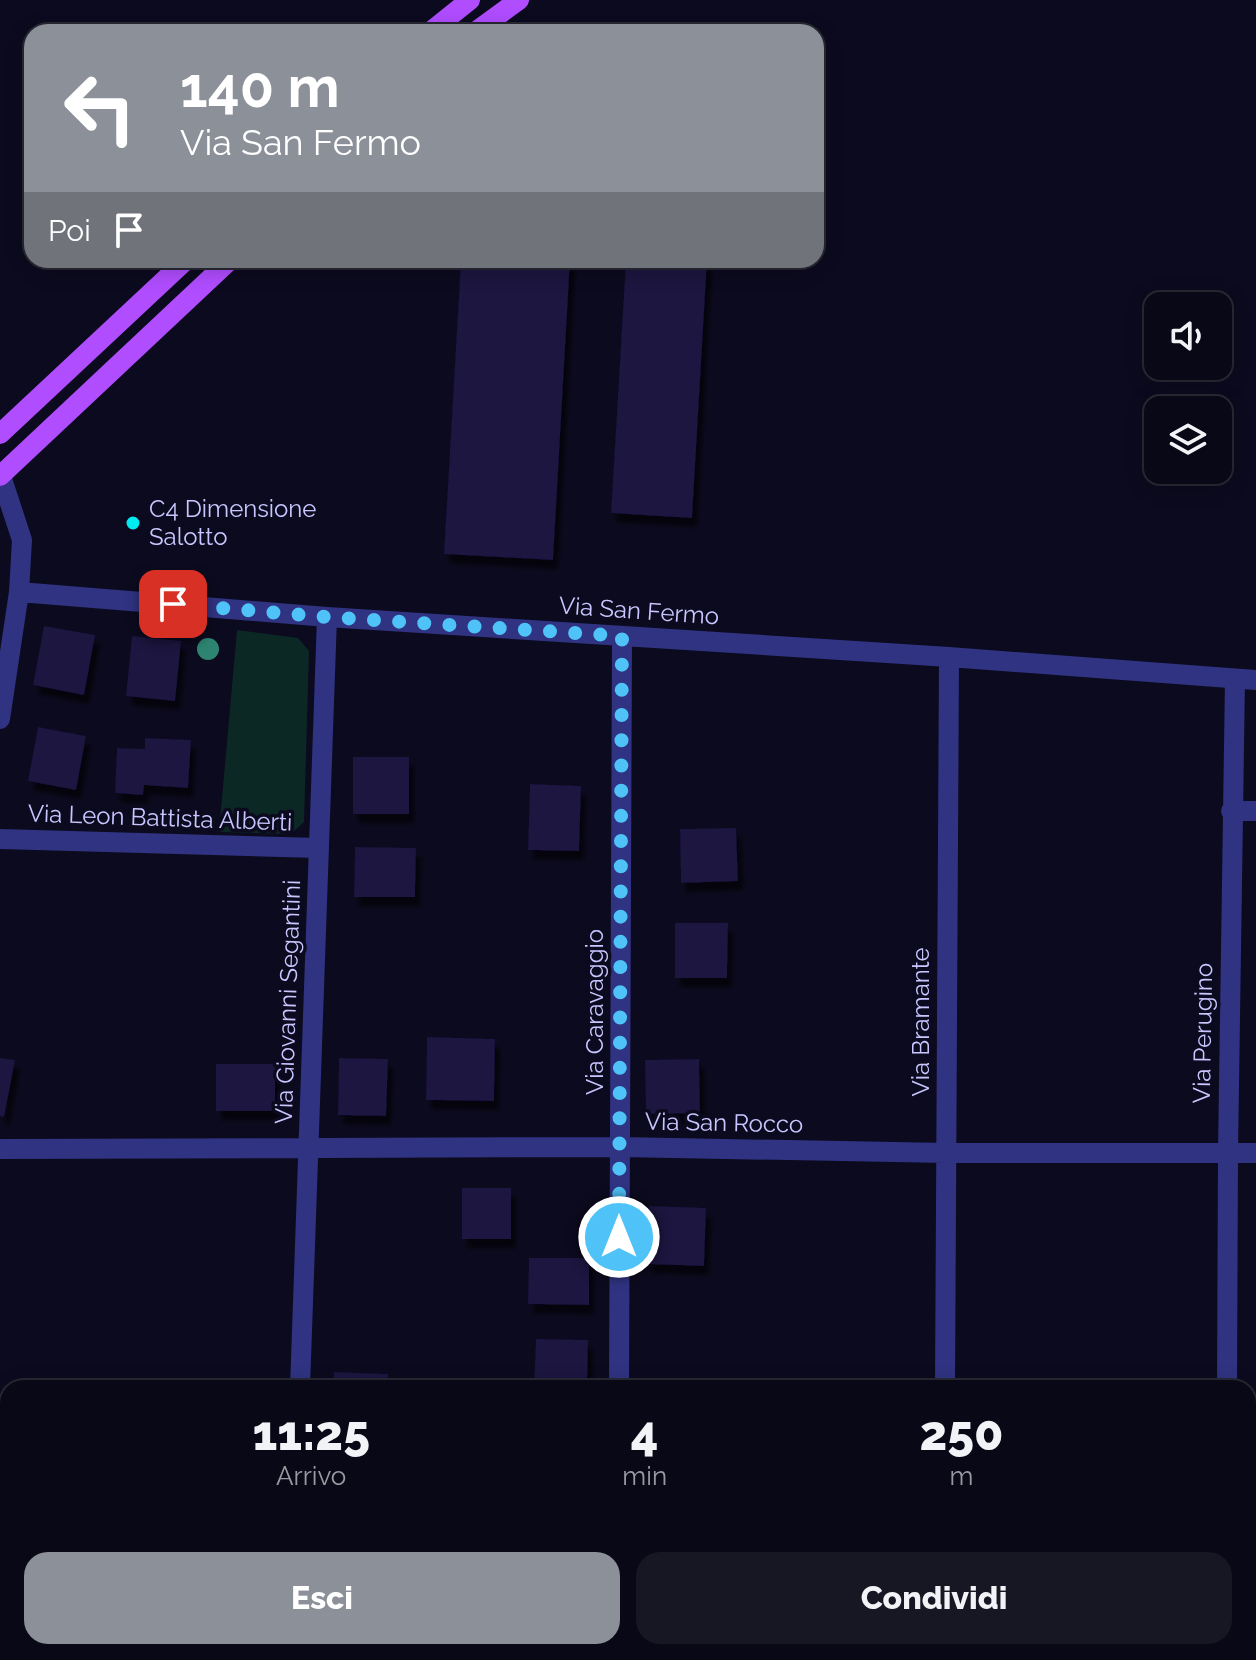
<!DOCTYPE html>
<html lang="it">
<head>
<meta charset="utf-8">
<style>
  body { margin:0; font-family:Raleway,sans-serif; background:#171623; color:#f1f3f6; height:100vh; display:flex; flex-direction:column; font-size:30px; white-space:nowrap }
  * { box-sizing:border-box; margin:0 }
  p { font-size:26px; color:#999aa1 }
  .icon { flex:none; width:44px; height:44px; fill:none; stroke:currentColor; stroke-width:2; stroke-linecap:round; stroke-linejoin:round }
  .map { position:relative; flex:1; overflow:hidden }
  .side { position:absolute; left:0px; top:1380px; width:1256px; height:280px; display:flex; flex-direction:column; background:#090816; border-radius:24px 24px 0 0; box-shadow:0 4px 20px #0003,0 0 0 2px #292935 }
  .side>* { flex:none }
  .top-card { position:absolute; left:24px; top:24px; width:800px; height:244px; border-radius:24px; box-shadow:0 4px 20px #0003,0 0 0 2px #292935; background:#8c9099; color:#fff; overflow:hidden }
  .fabs { position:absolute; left:1144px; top:292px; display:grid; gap:16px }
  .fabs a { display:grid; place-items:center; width:88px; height:88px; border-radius:16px; background:#090816; box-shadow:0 4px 20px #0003,0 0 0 2px #292935; font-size:40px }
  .pin { position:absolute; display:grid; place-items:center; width:68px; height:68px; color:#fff; margin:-34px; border-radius:16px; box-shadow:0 4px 12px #0006 }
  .me { position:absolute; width:88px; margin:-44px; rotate:0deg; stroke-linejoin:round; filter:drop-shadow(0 0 6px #0008) }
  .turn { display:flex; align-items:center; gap:28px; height:168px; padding:0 24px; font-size:36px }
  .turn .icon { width:104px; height:104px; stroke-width:2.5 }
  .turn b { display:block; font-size:56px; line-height:68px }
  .then { display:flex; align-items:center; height:76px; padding:0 24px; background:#0003; gap:16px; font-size:30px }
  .eta { display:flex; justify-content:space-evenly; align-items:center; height:136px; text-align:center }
  .eta b { font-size:48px; font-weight:800; line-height:56px }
  .button { display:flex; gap:16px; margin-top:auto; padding:16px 24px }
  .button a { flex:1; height:92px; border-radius:24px; background:#8c9099; color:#fff; font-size:32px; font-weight:800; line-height:92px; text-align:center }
  .button a+a { background:#171623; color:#f1f3f6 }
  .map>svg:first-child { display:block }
</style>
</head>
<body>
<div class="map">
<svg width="1256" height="1660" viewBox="0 0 1256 1660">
  <defs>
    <filter id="shadow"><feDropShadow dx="5" dy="9" stdDeviation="2" flood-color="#0009"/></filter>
  </defs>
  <rect width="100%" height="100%" fill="#0c0a1e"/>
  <path fill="#0c2825" d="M237,630L298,638L309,651L304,822L291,834L219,832Z
    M0,1515L8,1516V1652H366L365,1660H0Z"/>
  <path fill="#1a1440" filter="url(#shadow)" d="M461,260H570L553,560L444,554Z
    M626,260H707L692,518L611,513Z
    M44,626L95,635L84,695L33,685Z
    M132,636L181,641L175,701L126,696Z
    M38,727L86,736L76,790L28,781Z
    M145,738L191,740L188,788L144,785L143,795L115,793L117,748L145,749Z
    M353,757H409V814H353Z
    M530,784L581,786L579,851L528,850Z
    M736,828L738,881L681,883L680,829Z
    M355,847L416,848L415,897H354Z
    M675,923H728L727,978H675Z
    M427,1037L495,1039L494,1101L426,1100Z
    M0,1058L15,1060L4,1117L0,1116Z
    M339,1058L388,1059L386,1116L338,1115Z
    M699,1059L700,1113L646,1114L645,1060Z
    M216,1064H275V1111H216Z
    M462,1188H511V1239H462Z
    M649,1206L706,1208L704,1266L647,1264Z
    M529,1258H589V1305L528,1304Z
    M536,1339L588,1340L587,1388H534Z
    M334,1372L388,1374L387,1388H333Z"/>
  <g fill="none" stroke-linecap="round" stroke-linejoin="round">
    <path stroke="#303381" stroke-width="20" d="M19,592L327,617L949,657L1256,680
      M0,719L19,592L22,540L1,476
      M1231,811H1256
      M0,839L319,848
      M0,1149L620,1147L947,1153H1256
      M300,1388L327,617
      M619,1388L622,636
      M945,1388L949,657
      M1227,1388L1228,1153L1235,679
      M0,1486L8,1487
      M1248,1544L1256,1543"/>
    <path stroke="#b04dff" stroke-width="20" d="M430,32L470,0
      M475,32L519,0
      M0,434L186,260
      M0,476L230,260"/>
  </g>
  <circle fill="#2d8571" cx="208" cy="649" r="11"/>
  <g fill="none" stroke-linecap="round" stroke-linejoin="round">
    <path stroke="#4fc3f7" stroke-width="14" stroke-dasharray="0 25.2" d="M173,604L327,617L622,636L619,1237"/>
  </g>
  <circle fill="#00eaf1" stroke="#0c0a1e" stroke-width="3" cx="133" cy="523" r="8"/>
  <g text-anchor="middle" stroke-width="7" stroke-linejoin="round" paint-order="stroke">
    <g font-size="24" fill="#c9c6ff" stroke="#0c0a1e" text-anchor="start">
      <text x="149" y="517">C4 Dimensione<tspan x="149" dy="28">Salotto</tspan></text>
    </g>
    <g font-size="24" fill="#c9c6ff" stroke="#0c0a1e">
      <text transform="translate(639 611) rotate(4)" y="8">Via San Fermo</text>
      <text transform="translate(160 818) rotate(2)" y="8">Via Leon Battista Alberti</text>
      <text transform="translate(288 1002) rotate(-88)" y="8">Via Giovanni Segantini</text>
      <text transform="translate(595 1012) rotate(-90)" y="8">Via Caravaggio</text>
      <text transform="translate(921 1022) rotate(-90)" y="8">Via Bramante</text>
      <text transform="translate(1203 1033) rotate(-89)" y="8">Via Perugino</text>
      <text transform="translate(724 1123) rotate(1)" y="8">Via San Rocco</text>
    </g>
  </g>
</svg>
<div class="fabs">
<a><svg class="icon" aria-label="sound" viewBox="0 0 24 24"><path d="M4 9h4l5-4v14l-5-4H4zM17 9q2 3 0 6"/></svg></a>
<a><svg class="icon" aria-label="layers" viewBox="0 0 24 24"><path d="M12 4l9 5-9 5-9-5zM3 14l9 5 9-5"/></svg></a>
</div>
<div class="pin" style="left:173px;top:604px;background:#d93025"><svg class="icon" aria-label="arrive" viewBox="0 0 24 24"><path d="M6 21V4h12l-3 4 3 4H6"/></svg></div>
<svg class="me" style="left:619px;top:1237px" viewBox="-20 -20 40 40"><circle r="17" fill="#4fc3f7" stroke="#fff" stroke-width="3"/><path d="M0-11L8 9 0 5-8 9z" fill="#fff"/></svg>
<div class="top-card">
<div class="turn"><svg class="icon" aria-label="left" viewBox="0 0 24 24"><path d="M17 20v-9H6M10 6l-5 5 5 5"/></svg><div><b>140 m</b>Via San Fermo</div></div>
<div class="then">Poi<svg class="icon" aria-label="arrive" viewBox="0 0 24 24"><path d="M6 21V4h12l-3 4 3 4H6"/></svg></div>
</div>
<section class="side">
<div class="eta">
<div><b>11:25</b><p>Arrivo</p></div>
<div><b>4</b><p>min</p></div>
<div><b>250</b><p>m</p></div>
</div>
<div class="button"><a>Esci</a><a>Condividi</a></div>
</section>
</div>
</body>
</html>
